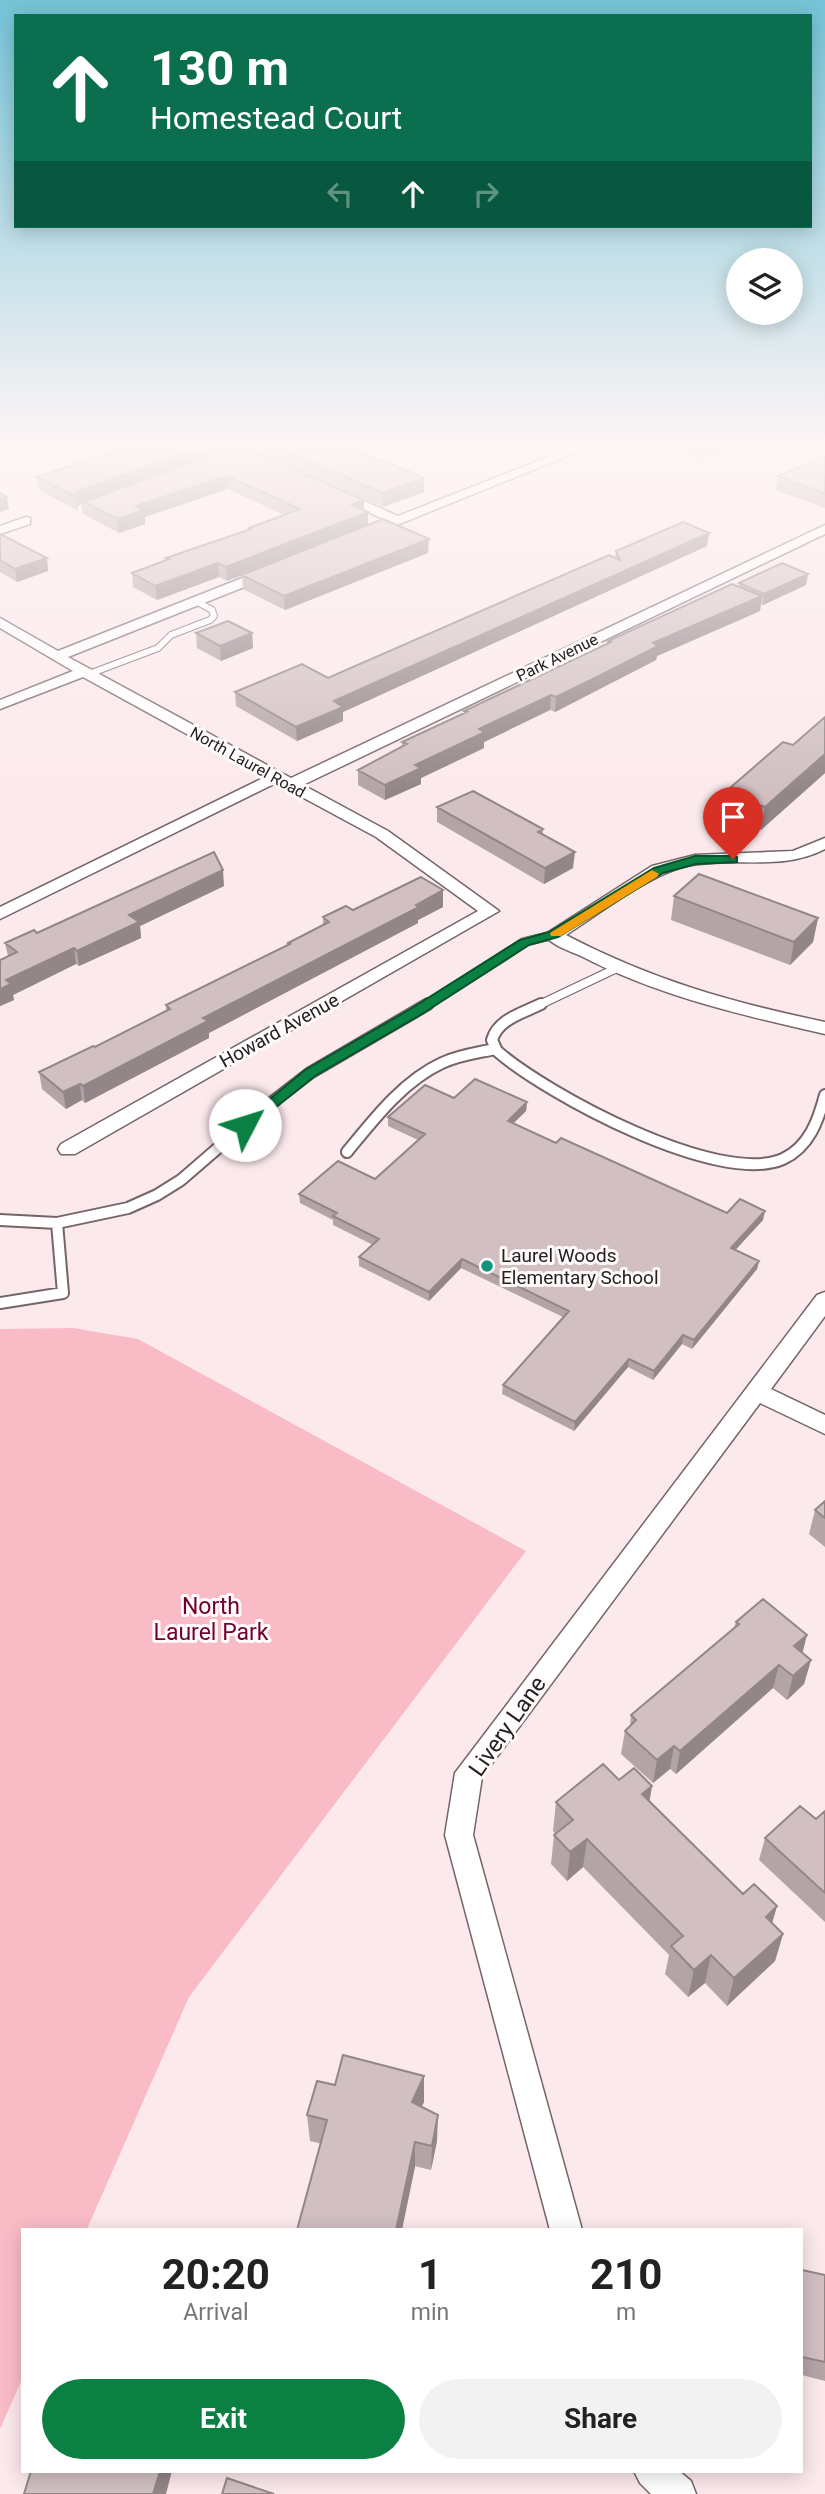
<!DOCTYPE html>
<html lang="en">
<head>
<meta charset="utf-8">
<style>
  body { margin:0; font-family:Roboto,sans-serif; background:#f2f2f2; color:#222; height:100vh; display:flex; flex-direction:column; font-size:26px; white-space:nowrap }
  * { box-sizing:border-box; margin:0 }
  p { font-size:23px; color:#767676 }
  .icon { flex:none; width:38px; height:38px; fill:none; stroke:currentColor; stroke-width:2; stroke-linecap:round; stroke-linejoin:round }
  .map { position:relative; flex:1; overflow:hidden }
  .panel { position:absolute; left:21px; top:2228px; width:782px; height:245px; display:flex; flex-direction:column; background:#fff; border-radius:0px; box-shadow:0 4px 18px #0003 }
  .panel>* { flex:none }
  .banner { position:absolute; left:14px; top:14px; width:798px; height:214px; border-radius:0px; box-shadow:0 4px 18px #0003; background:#0b6e4f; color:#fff; overflow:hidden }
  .buttons { position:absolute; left:726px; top:248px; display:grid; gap:14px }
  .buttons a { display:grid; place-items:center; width:77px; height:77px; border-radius:50%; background:#fff; box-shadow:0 4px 18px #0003; font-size:35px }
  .pin { position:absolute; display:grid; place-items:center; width:60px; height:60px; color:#fff; margin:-72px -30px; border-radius:50% 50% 50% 0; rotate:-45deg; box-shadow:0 0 7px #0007 }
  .pin .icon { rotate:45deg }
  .me { position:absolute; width:77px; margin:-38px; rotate:50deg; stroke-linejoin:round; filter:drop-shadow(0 0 5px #0008) }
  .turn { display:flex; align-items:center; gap:24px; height:147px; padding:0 21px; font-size:32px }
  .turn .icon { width:91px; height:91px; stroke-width:2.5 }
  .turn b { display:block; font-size:49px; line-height:60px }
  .lanes { display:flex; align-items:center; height:66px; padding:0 21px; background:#0003; justify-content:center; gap:35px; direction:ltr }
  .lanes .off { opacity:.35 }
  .eta { display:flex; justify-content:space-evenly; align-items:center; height:119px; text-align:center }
  .eta b { font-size:42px; font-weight:700; line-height:49px }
  .action { display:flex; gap:14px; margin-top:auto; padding:14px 21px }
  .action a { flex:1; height:80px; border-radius:42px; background:#0b8043; color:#fff; font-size:28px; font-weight:700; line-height:80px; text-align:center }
  .action a+a { background:#f2f2f2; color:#222 }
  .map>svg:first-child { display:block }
</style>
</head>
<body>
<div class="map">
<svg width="825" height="2494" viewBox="0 0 825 2494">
  <rect width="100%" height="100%" fill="#fce9ec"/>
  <path fill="#f9bcc7" d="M73,1328L138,1339L526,1551L189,1997L87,2229L23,2230V2377L0,2429V1329Z"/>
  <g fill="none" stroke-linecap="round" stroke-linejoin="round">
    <defs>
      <path id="service-far2" d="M89,674L158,648L171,635L210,620L214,616L212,610L196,601"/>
      <path id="service-far1" d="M425,1006L524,942L553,935
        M537,1006L617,968"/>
      <path id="service" d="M541,1004C523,1013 498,1019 492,1040L497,1051C546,1094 719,1187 783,1159C809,1147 818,1121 825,1095
        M347,1152C374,1119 403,1081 442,1063C459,1055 477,1053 495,1049
        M0,1220L57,1223L128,1208L157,1195L181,1180L262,1110L310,1073L428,1004
        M0,1303L63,1293L57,1223"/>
      <path id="minor" d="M256,444H273L227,461L217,459Z
        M581,444H597L365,538L361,537V531L387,521L333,495L343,492L398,516Z
        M26,517L30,518V524L0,534V526Z
        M825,525V534L303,785L388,831L499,911L75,1154H61L58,1149L61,1144L478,911L376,837L276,783L0,919V907L265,777L83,677L0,709V700L73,671L0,628V618L58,651L262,570H272V576L68,657L291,778Z
        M825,838V849C781,872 733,856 687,866C650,874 599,914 566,935C652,980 730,1002 825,1022V1034C741,1015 658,996 581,956C569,951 552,945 544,935L652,866L695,855L793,851Z
        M825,1292V1316L771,1389L825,1415V1434L760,1403L482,1777L473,1835L582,2230H550L445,1835L455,1773L817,1295Z
        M634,2471H679L691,2481L696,2494H651L640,2483Z"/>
    </defs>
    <use href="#service-far2" stroke="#756568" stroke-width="8"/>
    <use href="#service-far1" stroke="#756568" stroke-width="10"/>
    <use href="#service" stroke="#756568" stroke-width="14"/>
    <use href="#minor" stroke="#756568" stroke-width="3"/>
    <use href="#service-far2" stroke="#fff" stroke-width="6"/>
    <use href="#service-far1" stroke="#fff" stroke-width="8"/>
    <use href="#service" stroke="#fff" stroke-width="10"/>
    <use href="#minor" fill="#fff" fill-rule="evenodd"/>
  </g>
  <path fill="#b4a4a7" d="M137,444H248L241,447L364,510L368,525L428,553L285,610L243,589L242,575L227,581L219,577L157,600L133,587L132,573L166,560V558L249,530V528L284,515L228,489L145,517V524L119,533L83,514L81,504L78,506V511L39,490L37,477Z
    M258,444H367L354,448L424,478V492L383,507L259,453Z
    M663,444H735L701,458Z
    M825,457V508L776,490L778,476Z
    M709,533L707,546L343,712V721L297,741L236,706L235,692L328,678L615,558L616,551Z
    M0,534L47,558L48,571L17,582L0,572Z
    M808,574L806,585L763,605L761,604L760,611L657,656L656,660L555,712L550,710L484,742V748L421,778V784L385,800L358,785V770L402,747V742L464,714V711L607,644L608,641L739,587V583Z
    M196,633H252L253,648L221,661L197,648Z
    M825,717V773L761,830L721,816L724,793L793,745Z
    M437,807L543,829V835L573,868L544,884L437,822Z
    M224,886L140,926L141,938L79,966L76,964L13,995L14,1000L0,1006L8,956L5,943L37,933Z
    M443,890V907L418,920V923L209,1033V1038L85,1103L82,1100L66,1109L42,1089L39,1072L95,1047L166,1011V1005L288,945V943L323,925V917Z
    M674,896L818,918L813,942L790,965L671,920Z
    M454,1098L527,1102L526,1111L514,1123L556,1143L727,1213L763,1220L735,1250L759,1261L757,1269L692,1349L682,1344L653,1380L628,1367L574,1431L502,1394L503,1385L563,1317L461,1268L429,1301L359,1266V1257L373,1245L333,1225V1220L300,1203L299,1194L375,1179L418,1140L388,1126V1117Z
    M825,1501V1547L809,1534L815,1510Z
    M736,1622L802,1653L811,1660L804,1684L787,1700L773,1688L676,1774L670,1769L653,1783L621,1754L625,1731L630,1726L631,1715L734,1628Z
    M619,1780L652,1786L649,1802L743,1894L777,1906L772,1923L783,1934L775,1961L727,2006L705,1983L688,1997L665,1974L669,1955L583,1867L567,1881L551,1864L554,1835L555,1834L553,1831L556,1802Z
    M825,1811V1922L759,1860L765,1838L816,1819Z
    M335,2085L424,2102L421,2107L437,2141L431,2170L310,2141L307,2115Z
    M802,2270L825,2275V2381L802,2375Z"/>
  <path fill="#928688" d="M211,444H248L86,503L81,500V504L78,506V511L76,492Z
    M337,444H367L337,454Z
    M541,444H550L541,447Z
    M705,444H735L701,458L702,445Z
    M227,476L228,489L145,517V524L119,533L117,519L136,506Z
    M424,478V492L383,507V493Z
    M7,497L9,509L0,512V499Z
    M364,500V513L368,512V526L227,581L226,567L352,505Z
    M709,533L707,546L343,712V721L297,741L296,727L334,701Z
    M429,539L428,553L285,610L284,596Z
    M47,558L48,571L17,582L15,569Z
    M218,563L219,577L157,600L155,586Z
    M808,574L806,585L763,605L764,594Z
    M762,596L760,611L657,656L656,660L555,712L556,697L653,643Z
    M252,633L253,648L221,661L220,646Z
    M551,695L550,710L484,742V748L421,778V784L385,800V785L415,765L479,729Z
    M825,754V773L761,830L765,807Z
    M575,852L573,868L544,884L545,868Z
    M223,870L224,886L140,926L141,938L79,966L77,951L129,915Z
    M443,890V907L418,920V923L209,1033V1038L85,1103L83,1086L203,1018Z
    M818,918L813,942L790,965L794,942Z
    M74,948L76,964L13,995L14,1000L0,1006V989L6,980Z
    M80,1084L82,1100L66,1109L63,1092Z
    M527,1102L526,1111L507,1129L508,1121Z
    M765,1211L763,1220L729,1257L731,1248Z
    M462,1259L461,1268L429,1301V1292Z
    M759,1261L757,1269L692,1349L694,1340Z
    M683,1335L682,1344L653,1380L654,1371Z
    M629,1359L628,1367L574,1431L575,1422Z
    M807,1635L801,1659L794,1646Z
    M811,1660L804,1684L787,1700L793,1676Z
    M779,1665L773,1688L676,1774L680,1751Z
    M674,1746L670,1769L653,1783L657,1760Z
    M652,1786L647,1815L642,1794Z
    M587,1839L583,1867L567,1881L570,1852Z
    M777,1906L769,1934L766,1917Z
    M783,1934L775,1961L727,2006L734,1978Z
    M711,1955L705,1983L688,1997L694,1970Z
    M424,2076V2102L412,2127V2102Z
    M438,2115L437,2141L431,2170L432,2146Z
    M415,2142V2167L402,2230H396Z
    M160,2471H172L166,2494H153Z"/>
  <path fill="#d1bfc2" stroke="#928688" stroke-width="2" d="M137,444H211L76,492V497L37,477Z
    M268,444H343L424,478L383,493Z
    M240,446L364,500L352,505L368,512L226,567L218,563L155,586L132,573L169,559L166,558L251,529L249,528L300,509L227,476L136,506L144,510L117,519L81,500H88Z
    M825,457V494L778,476Z
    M0,493L7,497L0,499Z
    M383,519L429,539L284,596L242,575Z
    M683,522L709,533L334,701L343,707L296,727L235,692L302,664L328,678L609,555L620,560L616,551Z
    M0,534L47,558L15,569L0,560Z
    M782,563L808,574L764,594L739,583Z
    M732,584L762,596L653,643L658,646L597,677L556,697L551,695L479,729L485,732L415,765L421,768L385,785L358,770L407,744L402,742L467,712L464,711L611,642L608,641Z
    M228,621L252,633L220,646L196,633Z
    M825,717V754L765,807L724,793L783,742L793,745Z
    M473,791L543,829L538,832L575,852L545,868L437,807Z
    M214,852L223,870L129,915L139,922L77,951L74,948L6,980L11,984L0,989V960L17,952L5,943L34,930L37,933Z
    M699,874L818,918L794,942L674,896Z
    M421,877L443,890L416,905L419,907L203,1018L208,1021L83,1086L80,1084L63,1092L39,1072L93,1046L95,1047L170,1009L166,1005L290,944L288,943L329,922L323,917L346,906L353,910Z
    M475,1079L527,1102L508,1121L556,1143L561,1138L727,1213L740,1199L765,1211L731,1248L759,1261L694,1340L683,1335L654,1371L629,1359L575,1422L503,1385L569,1311L462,1259L429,1292L359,1257L379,1239L333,1216L337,1213L299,1194L338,1161L375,1179L425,1134L388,1117L425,1085L454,1098Z
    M825,1501V1518L815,1510Z
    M763,1599L807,1635L794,1646L811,1660L793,1676L779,1665L680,1751L674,1746L657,1760L625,1731L636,1720L631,1715L739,1624L736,1622Z
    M603,1764L619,1780L634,1768L652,1786L642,1794L743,1894L754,1884L777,1906L766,1917L783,1934L734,1978L711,1955L694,1970L671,1946L683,1936L587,1839L570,1852L554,1835L573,1820L556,1802Z
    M800,1806L816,1819L825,1811V1893L765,1838Z
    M343,2055L424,2076L412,2102L438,2115L432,2146L415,2142L396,2230H297L327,2120L307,2115L317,2081L335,2085Z
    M802,2270L825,2275V2362L802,2357Z
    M31,2471H160L153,2494H24Z
    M227,2478L274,2494H222Z"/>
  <linearGradient id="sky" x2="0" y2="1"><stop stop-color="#74c3d7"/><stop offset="0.56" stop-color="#fef5f6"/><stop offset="1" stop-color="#fef5f6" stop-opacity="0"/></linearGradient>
  <rect width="825" height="793" fill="url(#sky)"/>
  <path fill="#0b8043" stroke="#07532c" stroke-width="2" d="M733,856L737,857V862L696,864L663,873L558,937L529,945L422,1014L315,1076L250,1128H240L238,1125L305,1070L412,1008L520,940L549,932L654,868L695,856Z"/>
  <path fill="#f59e0b" d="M652,870L659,874L657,877L561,936H551L550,933Z"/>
  <circle fill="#10927b" stroke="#fffbfb" stroke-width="2.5" cx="487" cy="1266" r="7"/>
  <g text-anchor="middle" stroke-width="6" stroke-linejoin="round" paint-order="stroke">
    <g font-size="16" fill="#262021" stroke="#fffbfb">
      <text transform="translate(557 657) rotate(-26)" y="6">Park Avenue</text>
      <text transform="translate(248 762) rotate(29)" y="6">North Laurel Road</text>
    </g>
    <g font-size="19" fill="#262021" stroke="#fffbfb">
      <text transform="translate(279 1030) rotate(-29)" y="7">Howard Avenue</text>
    </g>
    <g font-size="19" fill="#262021" stroke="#fffbfb" text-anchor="start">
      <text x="501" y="1262">Laurel Woods<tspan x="501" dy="22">Elementary School</tspan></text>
    </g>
    <g font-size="23" fill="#71002f" stroke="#fffbfb">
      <text x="211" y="1614">North<tspan x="211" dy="26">Laurel Park</tspan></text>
    </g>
    <g font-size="23" fill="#262021" stroke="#fffbfb">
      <text transform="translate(507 1726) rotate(-55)" y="8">Livery Lane</text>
    </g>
  </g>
</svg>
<div class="buttons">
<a><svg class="icon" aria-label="layers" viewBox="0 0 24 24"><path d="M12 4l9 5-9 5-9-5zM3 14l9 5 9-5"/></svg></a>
</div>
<div class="pin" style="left:733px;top:859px;background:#d93025"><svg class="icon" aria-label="arrive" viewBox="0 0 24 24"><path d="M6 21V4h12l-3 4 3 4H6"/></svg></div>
<svg class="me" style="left:245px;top:1125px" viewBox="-20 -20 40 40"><circle r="19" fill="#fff"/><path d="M0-13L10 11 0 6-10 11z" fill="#0b8043"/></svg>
<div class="banner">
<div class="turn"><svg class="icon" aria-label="ahead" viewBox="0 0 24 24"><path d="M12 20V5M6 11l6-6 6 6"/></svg><div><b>130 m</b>Homestead Court</div></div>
<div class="lanes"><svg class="icon off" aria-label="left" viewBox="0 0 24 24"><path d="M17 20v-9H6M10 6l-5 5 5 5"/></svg><svg class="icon" aria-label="ahead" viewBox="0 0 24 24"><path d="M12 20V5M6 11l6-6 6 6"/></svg><svg class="icon off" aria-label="right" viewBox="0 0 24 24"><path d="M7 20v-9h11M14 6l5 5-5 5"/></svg></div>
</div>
<section class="panel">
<div class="eta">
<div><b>20:20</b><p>Arrival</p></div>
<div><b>1</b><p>min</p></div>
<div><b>210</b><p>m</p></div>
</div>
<div class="action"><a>Exit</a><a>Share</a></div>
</section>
</div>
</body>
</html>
